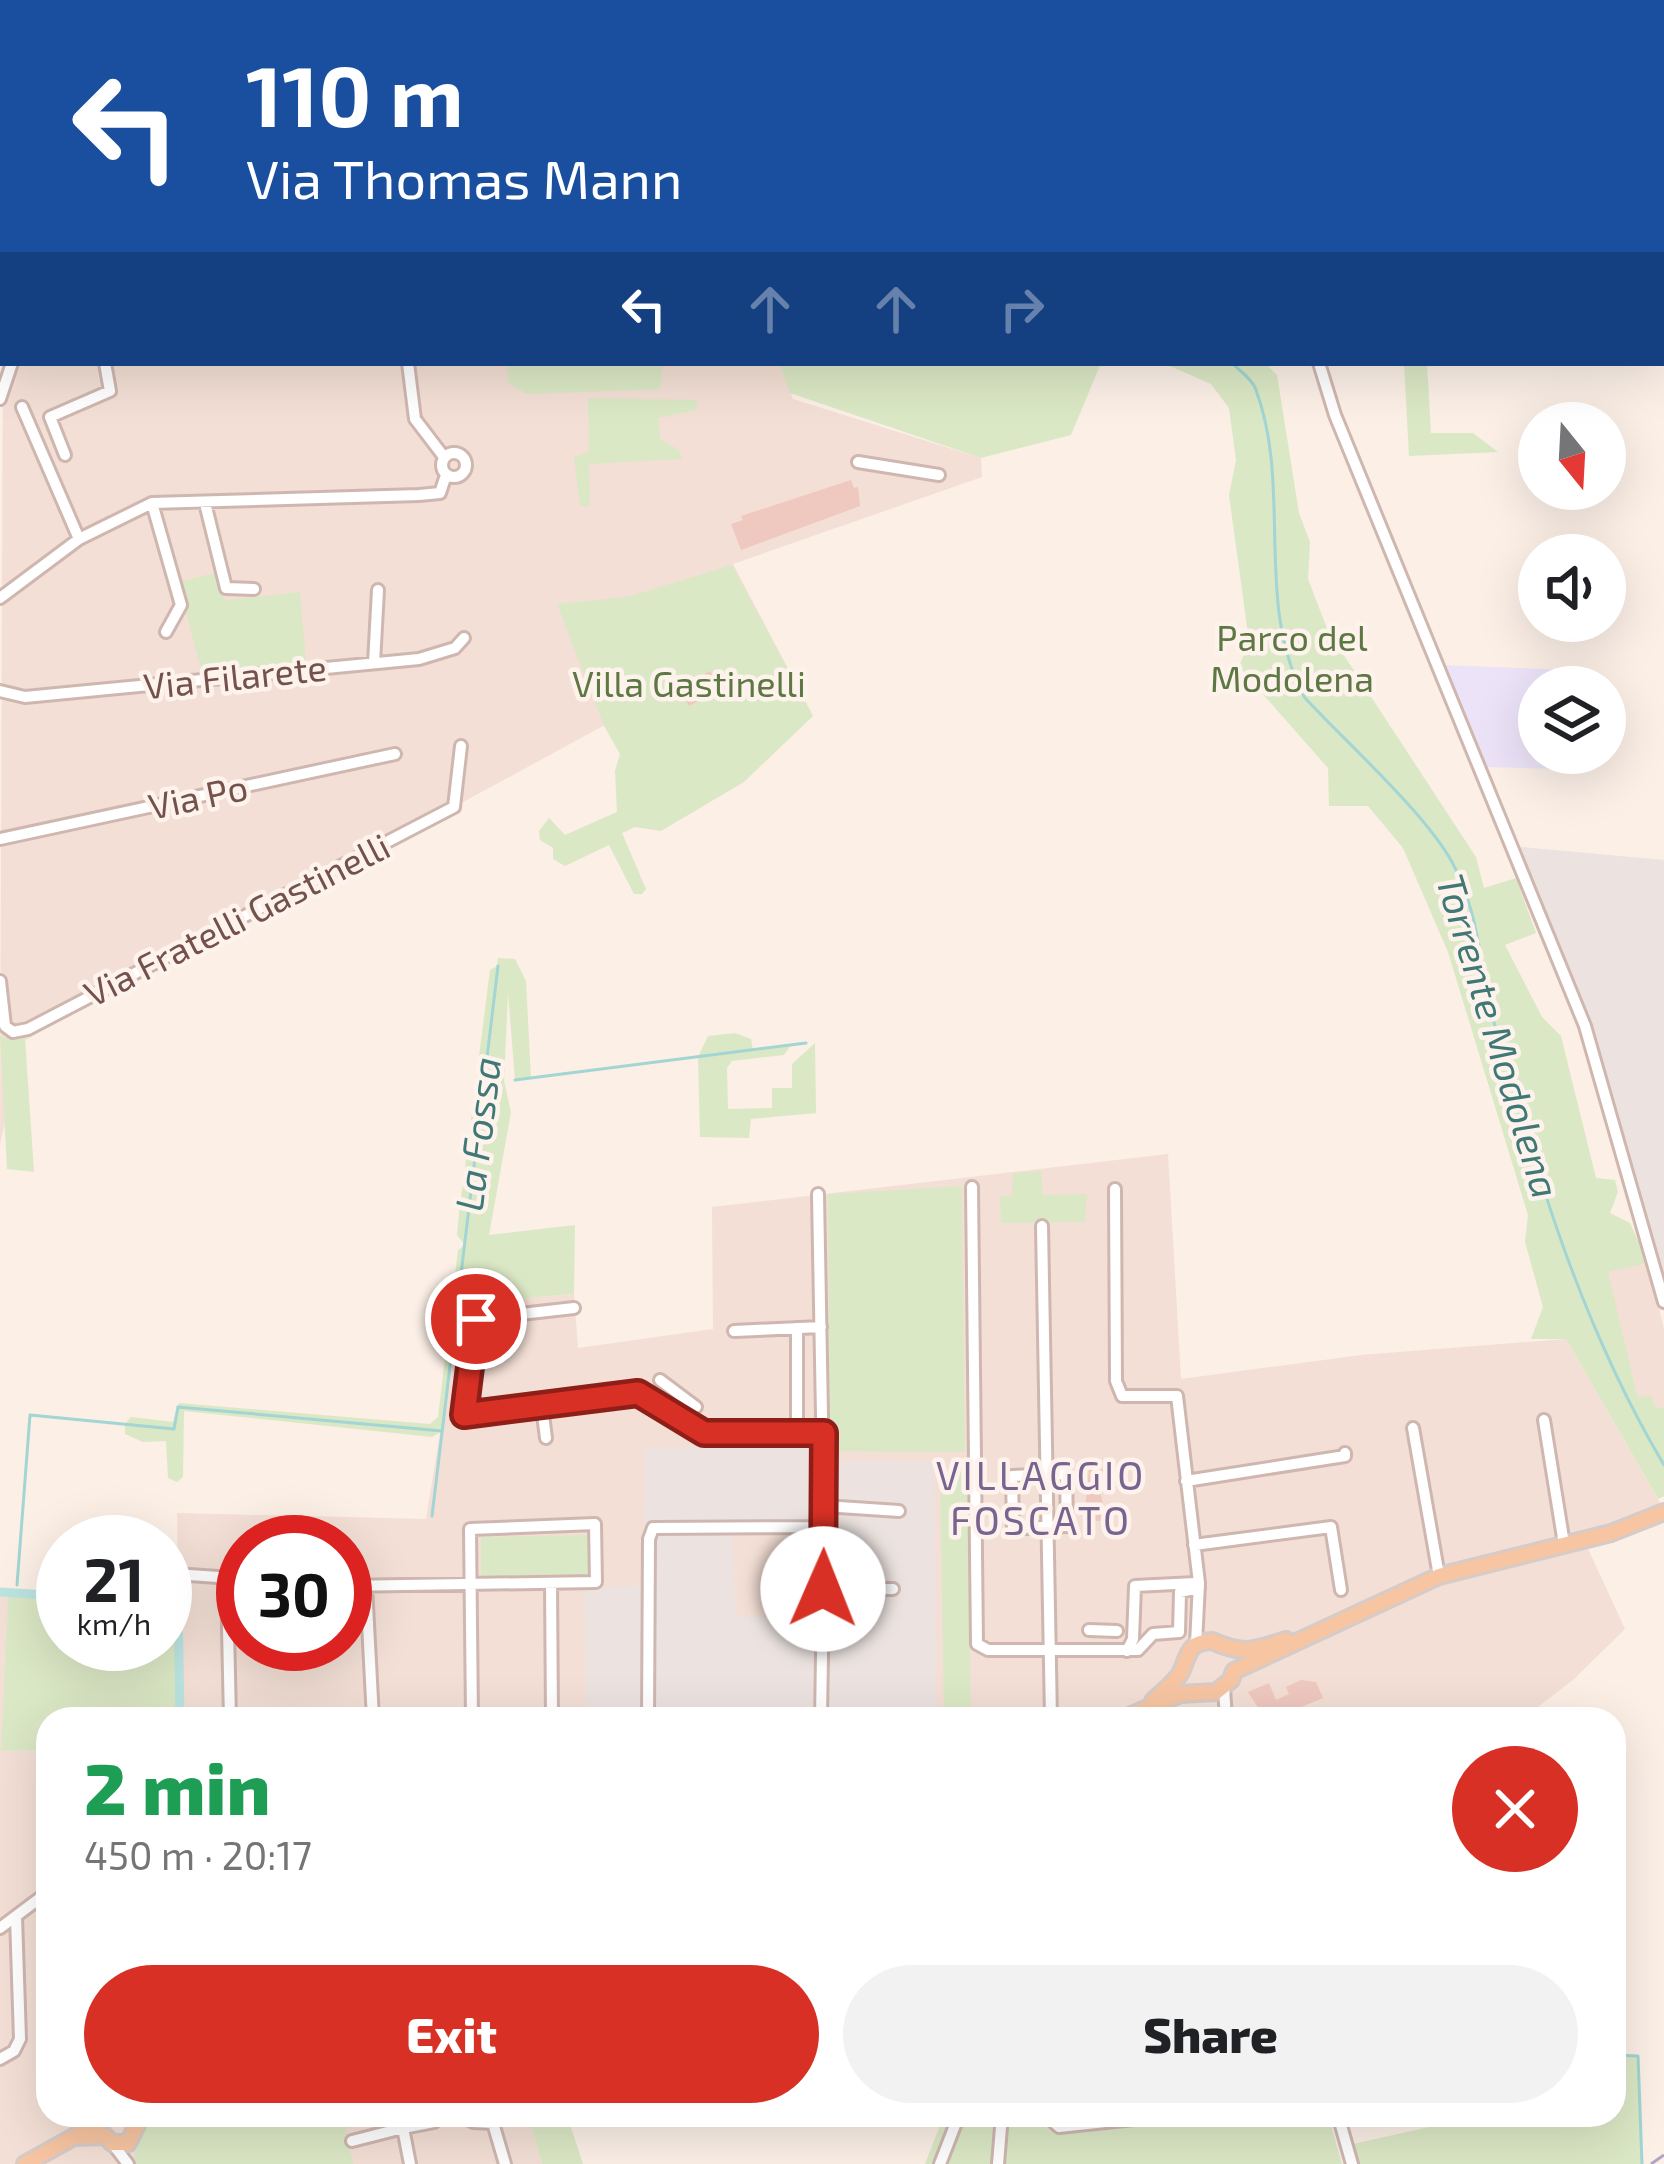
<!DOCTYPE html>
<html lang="en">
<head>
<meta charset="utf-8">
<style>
  body { margin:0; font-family:"Exo 2",sans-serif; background:#f2f2f2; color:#202124; height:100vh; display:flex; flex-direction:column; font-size:45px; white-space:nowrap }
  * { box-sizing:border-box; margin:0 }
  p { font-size:39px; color:#757577 }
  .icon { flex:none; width:66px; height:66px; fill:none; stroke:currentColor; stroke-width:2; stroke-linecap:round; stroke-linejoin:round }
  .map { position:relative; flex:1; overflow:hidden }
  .panel { position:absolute; left:36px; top:1707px; width:1590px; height:420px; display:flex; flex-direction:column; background:#fff; border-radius:36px; box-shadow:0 12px 48px #0002 }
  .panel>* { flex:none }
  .guide { position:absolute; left:0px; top:0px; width:1665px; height:366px; box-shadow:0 12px 48px #0002; background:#1a4fa0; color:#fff; overflow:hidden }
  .needle { width:78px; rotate:162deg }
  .controls { position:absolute; left:1518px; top:402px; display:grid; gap:24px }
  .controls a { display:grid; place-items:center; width:108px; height:108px; border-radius:50%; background:#fff; box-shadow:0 12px 48px #0002; font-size:60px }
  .speed { position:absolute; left:36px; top:1515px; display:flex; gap:24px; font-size:60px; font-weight:700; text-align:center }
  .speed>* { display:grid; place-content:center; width:156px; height:156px; border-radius:50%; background:#fff; box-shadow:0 12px 48px #0002; line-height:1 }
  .speed small { font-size:30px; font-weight:400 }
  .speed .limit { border:18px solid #d22; background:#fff; color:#111 }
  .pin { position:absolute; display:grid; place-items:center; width:102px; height:102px; color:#fff; margin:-51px; border:6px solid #fff; border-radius:50%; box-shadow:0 3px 12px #0007 }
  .me { position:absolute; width:132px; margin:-66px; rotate:1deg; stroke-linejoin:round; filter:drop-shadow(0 0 9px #0008) }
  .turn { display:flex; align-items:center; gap:42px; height:252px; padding:0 48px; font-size:54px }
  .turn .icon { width:156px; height:156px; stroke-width:2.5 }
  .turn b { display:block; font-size:84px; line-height:102px }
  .lanes { display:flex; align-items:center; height:114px; padding:0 48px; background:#0003; justify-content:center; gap:60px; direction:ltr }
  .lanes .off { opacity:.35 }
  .round { display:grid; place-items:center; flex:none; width:126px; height:126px; border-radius:63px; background:#f2f2f2 }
  .summary { display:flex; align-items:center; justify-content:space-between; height:204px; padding:0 48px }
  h1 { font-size:72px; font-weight:800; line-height:90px; color:#1e9e55 }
  .button { display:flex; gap:24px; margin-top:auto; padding:24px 48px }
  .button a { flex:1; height:138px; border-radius:72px; background:#d93025; color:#fff; font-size:48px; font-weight:800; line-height:138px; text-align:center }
  .button a+a { background:#f2f2f2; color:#202124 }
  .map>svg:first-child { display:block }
</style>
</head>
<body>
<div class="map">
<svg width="1664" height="2164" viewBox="0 0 1664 2164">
  <rect width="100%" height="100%" fill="#fbefe6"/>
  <path fill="#f3dfd5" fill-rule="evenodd" d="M3,301V363H779L793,399L981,458L982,477L733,564L813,716L603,726L22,1042L0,1145Z
    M1168,1154L1181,1379L1361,1355L1566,1339L1664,1510L1584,1540L1625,1629L1573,1680L1522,1719H180L177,1513L426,1519L461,1304L574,1294L578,1348L713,1329L712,1207ZM243,1542H345V1644H243Z
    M1648,1263L1664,1329V1407L1656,1409L1638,1398L1607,1271Z
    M0,1595L9,1596L2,1751L48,1750V2115H528L542,2164H0Z"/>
  <path fill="#ece3e0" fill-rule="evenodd" d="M1520,847L1664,860V1294L1585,1026L1516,854Z
    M811,1447L812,1461L934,1462L936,1719H586L584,1589L643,1585L645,1448ZM732,1534H811L817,1542L814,1618L736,1616Z"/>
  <path fill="#ece3f8" d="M1443,665L1569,670L1568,687H1539V753H1561L1560,769L1487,767Z"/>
  <path fill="#dbe8c5" d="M404,0H1045L1071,3H403Z
    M507,363H663L660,389L527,394L508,382Z
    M779,363H1101L1071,435L981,458L790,393Z
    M1163,363H1265L1277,375L1299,513L1310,542L1308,579L1328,631L1476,857L1484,888L1516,878L1536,933L1505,945L1542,1017L1561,1036L1596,1178L1615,1180L1618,1192L1610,1213L1630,1223L1648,1263L1608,1272L1638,1398L1651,1395L1656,1408L1664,1407V1496L1658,1499L1566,1339H1531L1543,1307L1525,1242L1528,1215L1448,952L1403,848L1368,806H1329L1328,768L1239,667L1249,641L1229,495L1236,460L1229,408L1211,384Z
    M1404,363H1427L1431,433H1473L1498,452L1409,456Z
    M588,398L697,400L696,410L658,418L660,439L679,450L682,459L589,464L590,506H580L574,457L589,452Z
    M732,565L813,716L744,782L661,831L635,827L622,833L646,889L642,894H634L609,845L565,866L553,859V848L540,840L539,831L549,818L565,835L617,812L615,771L620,754L604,726L557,604L627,597Z
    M215,573L225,600L300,592L306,663L202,673L178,582Z
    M498,958L515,959L526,981L531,1078L515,1080L508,993L504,1081L511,1112L489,1235L575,1225L574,1294L461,1304L442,1431L432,1437L184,1411L183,1477L177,1482L168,1478L166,1441L143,1442L125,1434V1424L131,1417L173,1422L179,1403L430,1424L438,1417L458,1250L465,1245L457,1235L459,1214L490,970L497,966Z
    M735,1033L751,1039L753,1050L791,1045L784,1055L732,1061L727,1068L728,1109L772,1108V1088H792V1064L815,1043L816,1113L751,1119L749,1138L700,1137L698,1057L708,1036Z
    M0,1036L13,1040L25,1038L34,1172L7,1169Z
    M1041,1171L1043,1195L1087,1194L1085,1222L1001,1223L1000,1196H1012L1013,1173Z
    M962,1186L965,1452L830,1451L828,1194Z
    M940,1470H967L971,1719H944Z
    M588,1535L589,1575L481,1577V1537Z
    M5,1588L63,1596V1644H165V1602L178,1603L180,1719H48V1750L1,1751L8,1597L0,1594Z
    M1614,2055L1638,2056L1642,2164H1359L1353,2144L1447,2123V2115H1614Z
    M130,2115H343L353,2164H136Z
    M528,2115H567L583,2164H542Z
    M944,2115H1038L1041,2124L1055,2134L1215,2115H1328L1342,2164H925Z"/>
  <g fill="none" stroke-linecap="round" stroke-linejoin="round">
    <path stroke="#a2d5d3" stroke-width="3" d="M968,3L969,0
      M1232,363C1240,371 1253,380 1256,390C1293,490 1253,603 1305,698C1346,742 1425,813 1452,862C1481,915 1480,974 1496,1030C1539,1182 1583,1329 1664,1465
      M515,1080L806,1043
      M432,1516L498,966
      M17,1585L30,1415L174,1429L178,1407L442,1431
      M1614,2055L1638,2056L1642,2164"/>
    <path stroke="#bbe4e1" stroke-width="9" d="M0,1592L63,1596
      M165,1602L178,1603L180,1719"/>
  </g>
  <path fill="#efc8bf" d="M851,480L854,488L858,487L860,506L741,550L731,524L743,520L741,516Z
    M710,671L720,690L689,706L679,687Z
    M1089,1469H1108V1481L1098,1480L1106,1521H1084Z
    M1301,1680L1316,1682L1323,1698L1272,1719L1264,1717L1248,1692L1269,1683L1276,1700L1289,1694L1286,1687Z"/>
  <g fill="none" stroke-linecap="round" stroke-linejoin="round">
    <defs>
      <path id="minor" d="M157,3L158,0
        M1331,3V0
        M0,312L3,311
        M408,363L415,419L444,457
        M1319,363L1335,415L1585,1026L1664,1302
        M0,399L12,363
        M22,407L79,539
        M442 465a12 12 0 1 1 24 0a12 12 0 1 1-24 0Z
        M65,455L50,417L110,391L105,363
        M858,462L939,475
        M152,503L181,605L166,632
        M205,503L226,588L254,589
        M0,598L79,539L152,503L419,495L440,493L446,475
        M374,663L378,590
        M0,691L25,697L419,659L455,648L464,638
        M0,839L395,754
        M0,981L5,1026L13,1032L28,1029L454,807L461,746
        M972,1187L977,1644L988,1650H1138L1153,1634L1179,1632L1180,1592L1199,1588
        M1115,1189L1116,1381L1122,1396H1177L1199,1583L1196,1644
        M818,1194L824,1527L821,1719
        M1042,1226L1051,1719
        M574,1308L476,1319L464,1415L638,1393L704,1433H823
        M797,1328V1433
        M734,1331L821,1327
        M660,1380L696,1407
        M542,1407L546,1438
        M1544,1420L1564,1544
        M1413,1428L1439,1576
        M1066,1474L1067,1526L1013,1528L1012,1476Z
        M1186,1481L1345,1456V1453
        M824,1506L899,1511
        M1194,1545L1331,1527L1341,1590
        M189,1575L218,1577L227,1583L230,1719
        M551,1583L552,1719
        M345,1586L596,1582L595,1524L470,1529L472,1719
        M366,1586L373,1719
        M823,1590L893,1589
        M1089,1630L1117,1631
        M1127,1651L1133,1639L1135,1586L1195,1583
        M1224,1688L1226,1719
        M648,1719L649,1539L653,1528L824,1527
        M0,1928L48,1892
        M0,2059L14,2051L20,2039L16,1916
        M467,2115L473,2122L493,2123L505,2164
        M1045,2115L1059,2127L1171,2115
        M1338,2115L1352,2164
        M352,2141L403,2128
        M112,2143L128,2164
        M410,2164L403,2128L434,2122
        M940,2164L959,2115
        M998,2164L1002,2115"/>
      <path id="major" d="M1153,1701C1161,1693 1175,1683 1181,1672C1189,1654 1188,1642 1212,1641C1244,1655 1252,1651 1286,1640
        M1123,1719L1180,1694L1216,1692L1231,1680L1234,1671L1439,1576L1611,1533L1664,1512
        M74,2137L105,2136L112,2143H128L142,2115
        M25,2164L106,2119"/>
    </defs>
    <use href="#minor" stroke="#cfb7b0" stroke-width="16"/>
    <use href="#major" stroke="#d5cbc9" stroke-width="20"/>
    <use href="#minor" stroke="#fff" stroke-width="10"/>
    <use href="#major" stroke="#f7c5a2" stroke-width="14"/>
    <path stroke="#afa5c5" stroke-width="3" stroke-dasharray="18 12" stroke-linecap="butt" d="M1651,2164L1664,2155"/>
  </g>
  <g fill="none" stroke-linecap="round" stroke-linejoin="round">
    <defs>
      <path id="route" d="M476,1319L464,1415L638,1393L704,1433H824L823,1589"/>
    </defs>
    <use href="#route" stroke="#8d1f18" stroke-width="30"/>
    <use href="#route" stroke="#d93025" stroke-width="21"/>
  </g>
  <g text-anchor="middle" stroke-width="9" stroke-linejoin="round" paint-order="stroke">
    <g font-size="36" fill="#5e7844" stroke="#fef3ec">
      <text x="1292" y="651">Parco del<tspan x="1292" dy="41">Modolena</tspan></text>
      <text x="689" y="697">Villa Gastinelli</text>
    </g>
    <g font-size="36" fill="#73524c" stroke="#fef3ec">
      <text transform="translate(235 677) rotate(-6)" y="13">Via Filarete</text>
      <text transform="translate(198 797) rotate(-12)" y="13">Via Po</text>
      <text transform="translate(237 920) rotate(-27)" y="13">Via Fratelli Gastinelli</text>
    </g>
    <g font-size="39" font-style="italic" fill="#407876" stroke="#fef3ec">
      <text transform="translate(1498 1036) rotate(73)" y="14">Torrente Modolena</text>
      <text transform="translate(478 1134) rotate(-83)" y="14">La Fossa</text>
    </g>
    <g font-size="39" letter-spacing="3" fill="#786490" stroke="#fef3ec">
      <text x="1041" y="1490">VILLAGGIO<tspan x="1041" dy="45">FOSCATO</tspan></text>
    </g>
  </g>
</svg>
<div class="controls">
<a><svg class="needle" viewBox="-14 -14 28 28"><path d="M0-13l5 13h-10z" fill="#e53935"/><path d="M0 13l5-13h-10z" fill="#757577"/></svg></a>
<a><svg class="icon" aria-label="sound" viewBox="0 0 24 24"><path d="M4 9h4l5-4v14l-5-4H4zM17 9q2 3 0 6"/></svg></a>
<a><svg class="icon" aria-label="layers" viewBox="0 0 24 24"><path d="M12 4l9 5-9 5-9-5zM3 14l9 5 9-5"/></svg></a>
</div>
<div class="speed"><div>21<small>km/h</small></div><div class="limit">30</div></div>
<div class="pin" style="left:476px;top:1319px;background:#d93025"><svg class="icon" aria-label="arrive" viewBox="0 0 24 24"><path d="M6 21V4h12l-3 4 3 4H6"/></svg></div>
<svg class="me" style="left:823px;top:1589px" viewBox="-20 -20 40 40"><circle r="19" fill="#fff"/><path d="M0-13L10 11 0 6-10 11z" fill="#d93025"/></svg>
<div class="guide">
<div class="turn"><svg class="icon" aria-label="left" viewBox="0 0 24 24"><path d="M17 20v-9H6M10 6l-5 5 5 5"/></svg><div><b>110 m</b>Via Thomas Mann</div></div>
<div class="lanes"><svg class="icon" aria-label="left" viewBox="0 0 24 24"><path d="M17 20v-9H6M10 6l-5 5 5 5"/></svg><svg class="icon off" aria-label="ahead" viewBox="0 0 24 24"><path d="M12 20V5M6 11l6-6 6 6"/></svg><svg class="icon off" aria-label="ahead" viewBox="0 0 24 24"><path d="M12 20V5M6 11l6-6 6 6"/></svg><svg class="icon off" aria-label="right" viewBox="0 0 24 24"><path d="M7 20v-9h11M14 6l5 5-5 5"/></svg></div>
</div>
<section class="panel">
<div class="summary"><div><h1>2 min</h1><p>450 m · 20:17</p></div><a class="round" style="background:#d93025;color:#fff"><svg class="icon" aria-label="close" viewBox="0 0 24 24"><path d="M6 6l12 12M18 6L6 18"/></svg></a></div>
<div class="button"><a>Exit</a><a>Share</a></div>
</section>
</div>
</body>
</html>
